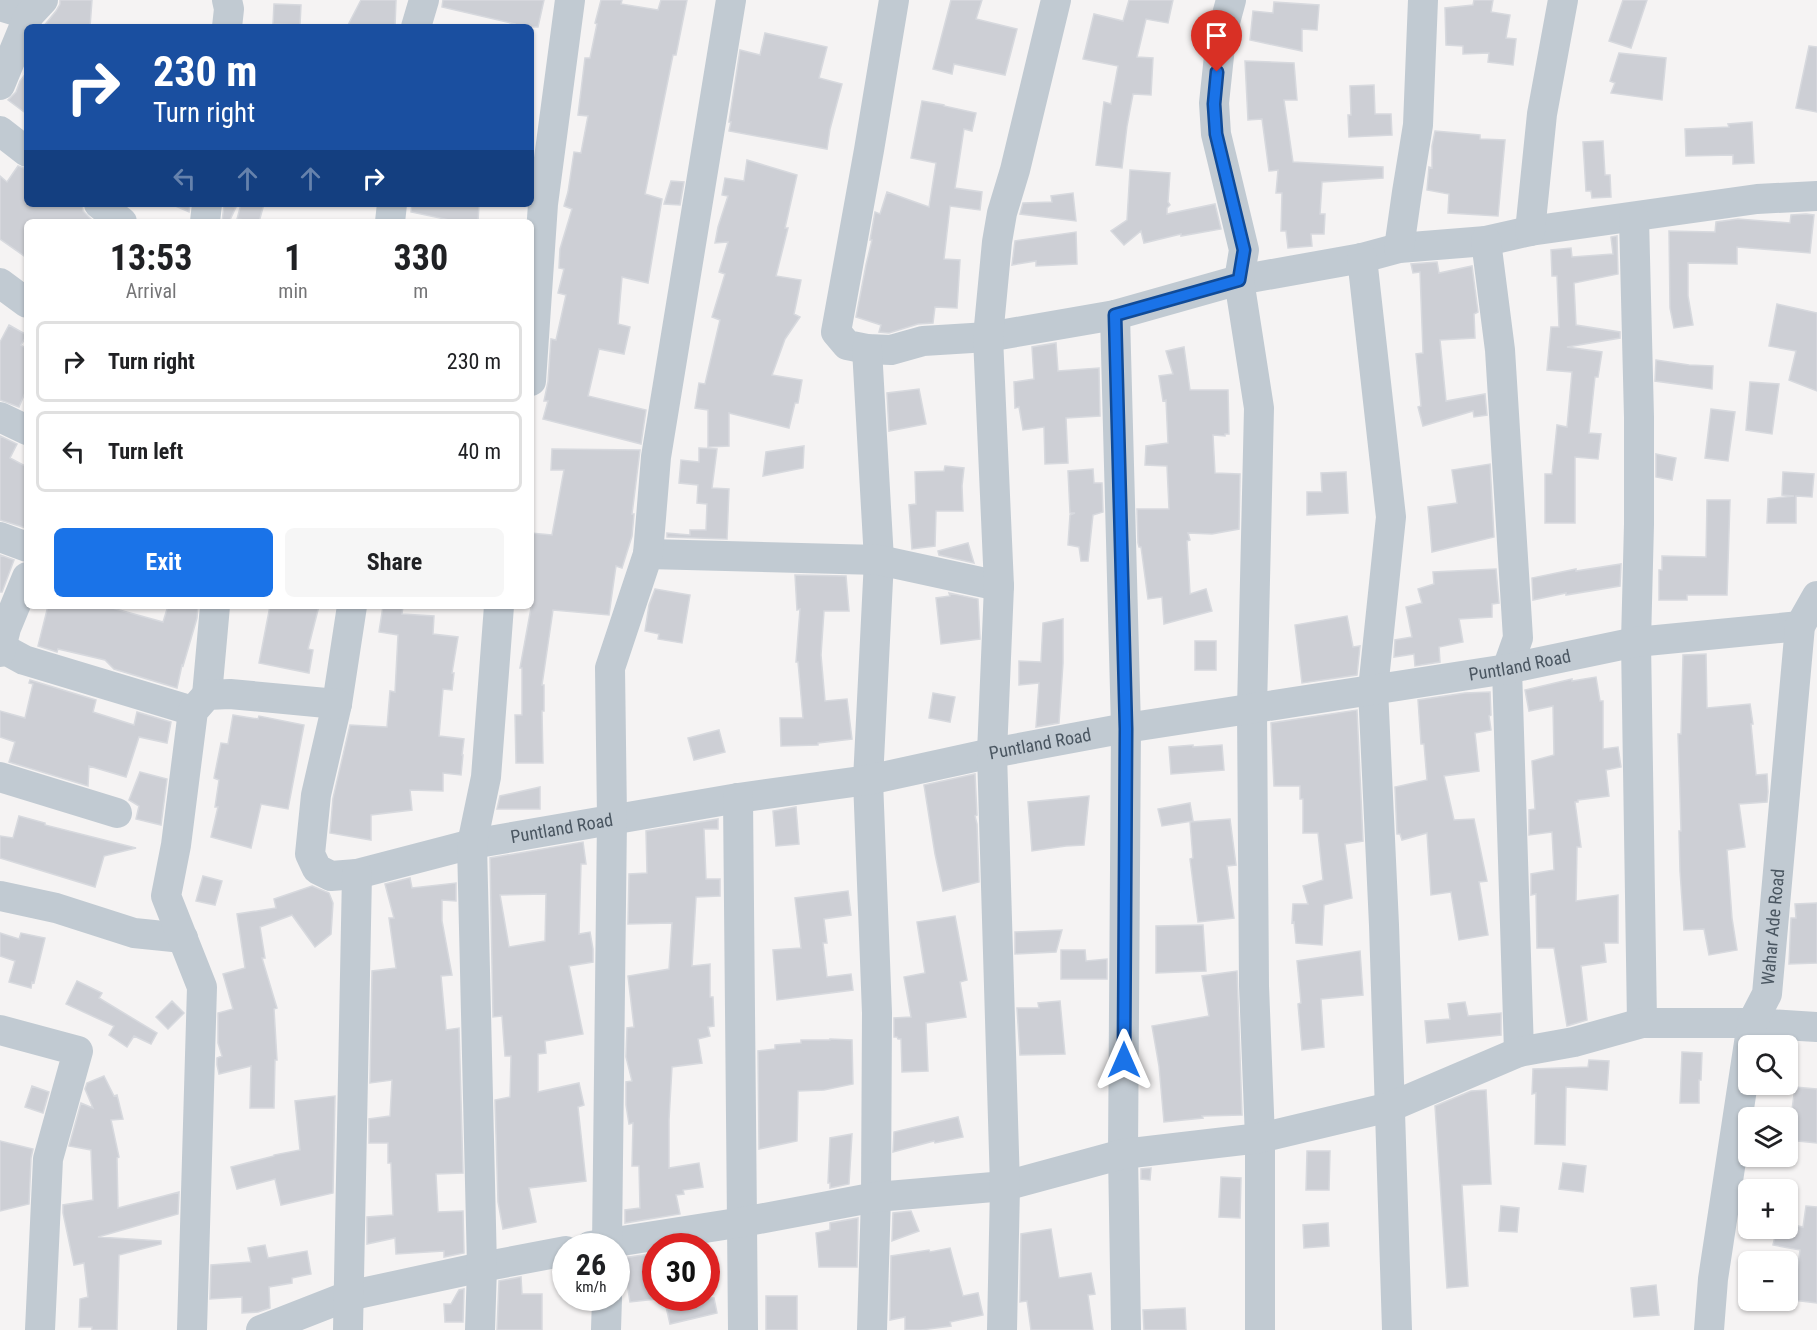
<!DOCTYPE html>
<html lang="en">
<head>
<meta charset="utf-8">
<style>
  body { margin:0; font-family:"Roboto Condensed",sans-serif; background:#f6f6f6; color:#202124; height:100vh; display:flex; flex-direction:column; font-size:22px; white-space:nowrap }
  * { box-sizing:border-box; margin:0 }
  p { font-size:20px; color:#757577 }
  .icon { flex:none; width:33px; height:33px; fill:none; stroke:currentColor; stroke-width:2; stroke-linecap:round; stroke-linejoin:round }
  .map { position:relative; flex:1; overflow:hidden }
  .side { position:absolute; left:24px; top:219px; width:510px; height:390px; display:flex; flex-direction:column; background:#fff; border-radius:9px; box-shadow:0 2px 4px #0004 }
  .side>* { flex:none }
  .hud { position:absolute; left:24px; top:24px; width:510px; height:183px; border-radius:9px; box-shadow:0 2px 4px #0004; background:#1a4fa0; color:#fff; overflow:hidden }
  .tools { position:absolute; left:1738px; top:1035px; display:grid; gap:12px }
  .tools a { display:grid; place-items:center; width:60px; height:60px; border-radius:9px; background:#fff; box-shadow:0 2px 4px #0004; font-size:30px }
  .speed { position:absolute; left:552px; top:1233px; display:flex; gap:12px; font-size:30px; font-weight:700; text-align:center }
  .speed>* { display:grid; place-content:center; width:78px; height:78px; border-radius:50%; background:#fff; box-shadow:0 2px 4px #0004; line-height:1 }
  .speed small { font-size:15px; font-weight:400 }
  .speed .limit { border:9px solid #d22; background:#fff; color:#111 }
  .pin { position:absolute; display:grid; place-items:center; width:51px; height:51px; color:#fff; margin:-62px -26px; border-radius:50% 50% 50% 0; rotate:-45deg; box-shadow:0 0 6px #0007 }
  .pin .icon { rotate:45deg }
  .me { position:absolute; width:66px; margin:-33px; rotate:0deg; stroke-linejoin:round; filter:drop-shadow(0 0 4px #0008) }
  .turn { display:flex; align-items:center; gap:21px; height:126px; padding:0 30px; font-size:27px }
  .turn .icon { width:78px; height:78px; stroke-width:2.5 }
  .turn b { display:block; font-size:42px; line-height:51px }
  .lanes { display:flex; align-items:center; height:57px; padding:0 30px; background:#0003; justify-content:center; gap:30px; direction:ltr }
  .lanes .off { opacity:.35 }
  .eta { display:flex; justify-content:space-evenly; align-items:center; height:102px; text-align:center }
  .eta b { font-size:36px; font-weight:700; line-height:42px }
  .primary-button { display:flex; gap:12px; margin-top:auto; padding:12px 30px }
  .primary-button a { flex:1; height:69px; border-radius:9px; background:#1a73e8; color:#fff; font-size:24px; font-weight:700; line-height:69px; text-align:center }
  .primary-button a+a { background:#f6f6f6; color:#202124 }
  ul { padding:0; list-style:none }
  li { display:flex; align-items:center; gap:18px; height:81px; margin:0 12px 9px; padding:0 18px; border:3px solid #e0e0e0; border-radius:9px }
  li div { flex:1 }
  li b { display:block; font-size:22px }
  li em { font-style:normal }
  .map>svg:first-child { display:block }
</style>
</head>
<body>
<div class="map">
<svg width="1817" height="1330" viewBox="0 0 1817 1330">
  <rect width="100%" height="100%" fill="#f5f3f3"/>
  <path fill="#cdcfd5" stroke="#d7d9de" stroke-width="1.5" fill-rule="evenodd" d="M60,0H92L90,27H43L56,11L60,4Z
    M361,0H396L395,27H347Z
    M443,0H544L538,27H514L515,24L442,7Z
    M601,0H622L621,4L658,10L661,0H687L676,55H673L645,194L662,199L648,283L622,277L618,324L630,327L624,354L599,349L588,396L646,410L641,444L543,419L548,401H544L548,382L551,339L556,340L566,295L558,293L564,269L559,268L560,249L572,209L564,206L568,192L574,152L581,153L588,116L578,115L585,58H590L597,24L595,23Z
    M951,0H982L976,19L1017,29L1005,75L954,64L952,74L933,69Z
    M1129,0H1173L1168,23L1146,19L1137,57L1153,58L1151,95L1133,94L1127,126L1122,168L1096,165L1104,102L1111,104L1118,66L1083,59L1094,14L1123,21Z
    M1474,0H1493L1491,12L1510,15L1506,38L1516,39L1513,65L1488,62L1489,53L1463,54V46L1446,45L1445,8L1473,5Z
    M1623,0H1647L1631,48L1609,41Z
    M1274,2L1319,5L1317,30L1302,29V51L1250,40L1253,11L1273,13Z
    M274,4L301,5L300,25L273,24Z
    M765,33L827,47L819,78L842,84L830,129L827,149L729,131L731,122H729L740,50L760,55Z
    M1809,46L1817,47V112L1796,108Z
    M1619,53L1666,58L1662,100L1611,93L1615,83L1610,81Z
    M1245,61L1294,63L1297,100H1284L1293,162L1383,167V178L1322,182L1320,214H1325L1324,234H1311L1312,246L1288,248L1286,231H1281L1282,193H1276L1278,170L1269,171L1262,119L1248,120Z
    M27,72V114L8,100L16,92L20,81Z
    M1374,85L1375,114H1391L1392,135L1349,137L1348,115H1351L1350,86Z
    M922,101L944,105V106L976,113L972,131L964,129L955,188L982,192L980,210L950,206L944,259L960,260L957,308L935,307L933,323L918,324L889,333L879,332L881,325L856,317L866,265L872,240H870L875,212L880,214L887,192L929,207L936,163L911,158Z
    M1752,122L1754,163L1733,164V155L1686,156L1685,129L1729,127L1728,124Z
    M1435,131L1480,135V139L1505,140L1498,216L1448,213L1449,194L1427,190L1429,167L1432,168V146Z
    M1603,141L1605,175H1610L1611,197L1592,198L1591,191H1586L1583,142Z
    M747,160L797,175L785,228H788L776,276L801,280L794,314L800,317L785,339L772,375L802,380L798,403H795L789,428L729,413V446L708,447V410L695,408L699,383L705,384L720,320L712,317L725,274L719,272L728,242L715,243L718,227L728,196L722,195L725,178L744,181Z
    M18,166L27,169V204H82L83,211L94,222H27V258L0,239V176L7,182Z
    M1130,170L1170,173L1168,202L1170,205L1167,208V214L1215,204L1221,229L1181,236V234L1144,243L1141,231L1124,245L1111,231L1127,220Z
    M671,181L684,182L680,205L664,204Z
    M1073,193L1076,221L1020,214L1023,203L1052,202L1051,196Z
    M171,204H190L189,212Z
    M241,204H264L259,222L237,219Z
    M412,204H479L478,222H459L411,212Z
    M224,205L236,207L229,222H222Z
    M1806,214L1814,215L1810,253L1737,247V264L1688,263V296L1693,325L1674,328L1670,308L1669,231L1715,232L1716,222L1738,219L1790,223L1791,215Z
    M1076,232L1077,264L1036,266V261L1012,265L1015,241Z
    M1617,236L1618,274L1574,283L1576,325L1620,332V338L1567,347L1602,352L1598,377H1595L1589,433L1601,434L1598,459L1575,457V523H1545V474H1552L1557,425L1567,427L1572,372L1547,370L1551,327H1559L1557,276H1552L1551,250L1571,248L1572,257L1613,254L1611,237Z
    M1437,262L1439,273L1472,266L1478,312L1474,314L1475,338L1440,340L1446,401L1485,394L1487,415L1474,417L1473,411L1423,426L1418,407L1421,406L1416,354L1423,353L1420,272L1413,273L1411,264Z
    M1777,304L1817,313V391L1789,380L1796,351L1769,346Z
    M9,325L27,335L21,345L27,349V388L19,407L0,400V342Z
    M1056,343L1058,371L1099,368L1100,416L1066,418L1068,463L1045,464L1044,427L1023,430L1019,407L1015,408L1014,382L1034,379L1032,347Z
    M1184,347L1190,390H1228L1229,434H1225V436L1213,435L1215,473L1240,474L1239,529L1212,534L1188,533L1190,540L1187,541L1190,594L1206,589L1212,611L1164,624L1162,597L1148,599L1141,547H1139L1138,543L1137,509H1169L1167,466L1145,465L1146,446L1168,443L1166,400L1163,401L1159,376L1173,374L1166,351Z
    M1656,360L1689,365L1713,366L1712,389L1655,381Z
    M1750,382L1779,384L1772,434L1746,430Z
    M919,389L926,424L889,431L887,393Z
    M1711,409L1735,412L1728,461L1705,458Z
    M0,436L17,444L10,458L27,467V524L26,528L0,520Z
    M804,446L803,468L763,476L766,452Z
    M699,448L717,449L712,488L729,489L727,539L667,537V533L690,535V530H706L707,504L697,503L698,485L679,483L681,460L699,462Z
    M552,449L640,450L632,514H634L632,536L622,568L616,566L609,615L553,610L542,685H544V711H542L543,763H516L515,715H522V668H520L531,608V533L552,535L564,470H551Z
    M1656,454L1676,458L1672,480L1656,477Z
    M1490,464L1494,537L1432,552L1428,507L1457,503L1452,470Z
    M945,466L964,468L962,486L963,511H936L935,546L912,549L909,505L916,504L915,472L944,471Z
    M1093,469L1094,483H1102L1103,512L1093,515L1088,561H1081L1079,547L1068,545L1070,515L1075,513H1070L1068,471Z
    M1346,472L1348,513L1307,515V492H1322L1321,473Z
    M1783,472L1814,474L1812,497L1796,496V523H1767L1768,499L1794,496L1782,495Z
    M1707,500H1730L1727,595H1687V600H1659V570H1662V556L1706,557Z
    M968,543L974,563L939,555L938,551Z
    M0,555L14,560L2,592H0Z
    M1621,564L1620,586L1566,595V593L1533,600L1532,578L1576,569V571Z
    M1496,569L1499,603L1492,604V617L1459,619L1463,642L1439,647L1440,662L1415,666L1414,654L1394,657L1395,640L1412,637L1406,607L1422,603L1418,589L1434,584L1433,572Z
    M795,575L846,576L849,611H824L821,655L825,701L847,699L852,739L818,743V745L781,746L780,718H803L798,662H796L800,609L797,610Z
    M655,589L690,595L682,643L658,639L659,634L645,631L649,605Z
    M949,593L978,599L980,639L941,644L936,598L950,596Z
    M48,606H105L163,622L168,606H198L197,618L183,666L182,665L177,688L114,669L105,660L58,649L57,652L38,646Z
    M270,606H319L308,649L313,650L309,673L259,663Z
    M383,606H403L402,614L434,616L433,634L458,637L452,673H454L452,690L443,689L439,736L464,739L462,755H463L461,775L443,773V791L410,790L412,810L371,815V840L330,833L333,798L350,725L387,727L390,691L395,692L398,635L379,632Z
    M1347,616L1353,647L1360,646L1357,675L1302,683L1295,625Z
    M1063,619V663L1059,723L1036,727L1039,683L1019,685V661L1041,662L1043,623Z
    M1195,641H1216V670H1195Z
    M1706,654L1707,708L1750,704L1753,724H1751L1756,775L1767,774L1768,792L1767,802L1739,804L1745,847L1727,850L1732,918L1737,950L1709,955L1704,929L1684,930L1680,871L1679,831H1681L1678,734H1681L1683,655Z
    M1596,677L1600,701H1603V749L1618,747L1621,767L1606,770L1609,796L1578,800V802H1575L1581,847H1577L1576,901L1618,895V943H1604L1606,962L1581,966L1587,1020L1567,1026L1554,948H1537L1536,894L1531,895V874L1554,870L1552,832L1529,835V810L1535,809L1532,761L1554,755L1553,706L1529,711L1525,690L1572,679V681Z
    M30,680L96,700L93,712L134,725L137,712L171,722L167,743L139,737L126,777L89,766L88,786L9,762L15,742L0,737V711L25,718L33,684L29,683Z
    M1490,692L1491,715L1489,716L1491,730L1475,733L1479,771L1444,776L1454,820L1474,819L1487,881L1479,882L1488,935L1459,940L1451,892L1431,895L1427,833L1402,840L1400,834H1397L1395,787L1427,780L1424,744H1421L1418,700L1465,693Z
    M933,693L955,697L950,722L929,718Z
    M1357,710L1363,841L1345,844L1352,898L1324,905L1322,945L1296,943L1294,922L1292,923L1293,904H1308L1303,886L1323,880L1318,833H1303V799H1300V786H1274L1271,723Z
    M233,715L258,719L259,716L304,725L288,809L261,804L251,848L211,837L218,807H215L219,780L214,778L221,743L228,744Z
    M719,730L725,752L694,760L688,738Z
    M1193,745V747L1222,745L1224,770L1171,774L1169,747Z
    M140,772L167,779L161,825L136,819L139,806L129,800Z
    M975,774L977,815L975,816L977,824L979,882L943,891L935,854L924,785Z
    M540,787V809H497L500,796Z
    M1089,796L1084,845L1066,846L1032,851L1028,802Z
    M1190,803L1193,821L1162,826L1158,809Z
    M796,807L799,844L776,846L773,811Z
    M19,816L45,823V825L136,848L104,856L95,887L0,858V836L13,838Z
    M718,819V829H704L706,879H720V896L696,897L692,966L710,964V997H713L714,1026L708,1027L710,1036L698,1039L702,1063L672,1067L669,1120V1168L699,1163L703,1187L683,1190L684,1194L676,1195L680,1214L625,1223V1210L640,1208L639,1166H632L633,1123L629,1124L626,1105V1082L632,1081L626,1057L627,1028L634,1027L628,976L669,969L672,923L628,924L629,874L647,873L646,831Z
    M1230,819L1236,865L1227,866L1234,918L1198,922L1190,859L1193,858L1190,822Z
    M583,842L586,864H581L579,934L590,932L593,949V962L569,966L583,1034L545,1041L546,1053L538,1054V1092L579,1083L584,1105L578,1107L586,1181L529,1188L536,1222L503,1229L498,1202L495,1100L510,1097L511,1056H505L502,1016L493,1017L490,858ZM546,894L545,941L509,947L500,895Z
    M203,876L222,881L215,905L196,901Z
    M410,878L412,888L456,883V901L442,900V921L452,975L441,976L446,1030L459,1028L463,1173L436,1174L438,1212L463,1211L464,1253L444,1257V1251L396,1254L395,1238L367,1244V1217L393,1215L391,1163H388V1143H369V1119L390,1116L392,1080L370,1083L372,971L396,968L389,918H394L385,884Z
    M312,886L329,893L333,903L331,934L315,947L292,915L260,927L265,958H262L277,1008L274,1009L277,1060H275L274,1108H250L251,1066L219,1074L217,1065V1058L222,1056L218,1043V1013L233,1009L223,974L245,968L237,914L276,908L274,899Z
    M848,891L851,915L824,919L827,943H823L827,977L851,974L853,990L777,1000L773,950L801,948L795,898Z
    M1817,903V963L1789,964L1791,918H1796L1795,904Z
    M955,916L967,980L960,982L966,1017L926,1023L928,1071L902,1072L901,1039H898L897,1037H894V1018L911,1017L904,977L925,973L917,922Z
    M1203,925L1206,971L1156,973V926Z
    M1062,930L1056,952L1015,954V932Z
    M0,933L19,939L21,933L45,938L34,983L32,982L31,988L9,982L15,961L0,956Z
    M1061,950H1085L1086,961L1107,959V979H1061Z
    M1360,951L1363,995L1321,999L1324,1047L1302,1050L1298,1004L1301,1003L1297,961Z
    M1237,971L1242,1115L1202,1116L1203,1118L1164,1122L1159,1066L1152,1026L1209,1016L1202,976Z
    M77,981L102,993L99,998L157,1033L151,1044L134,1036L127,1047L109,1035L114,1026L66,1004Z
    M172,1001L184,1013L168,1029L156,1017Z
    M1060,1001L1065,1054L1020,1055L1017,1008H1039L1038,1003Z
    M1465,1002L1468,1016L1501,1013V1035L1427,1043L1425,1021L1450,1019L1448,1004Z
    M830,1039L852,1040L853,1084L824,1090L798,1091L797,1141L759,1149L758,1051L775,1049V1045L801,1043V1040H830Z
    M1682,1052L1702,1053L1701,1080H1699V1103H1680Z
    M1589,1060L1609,1061L1607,1090L1566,1087L1565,1145L1535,1144L1536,1093L1532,1094L1533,1069L1588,1067Z
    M104,1076L114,1096L117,1095L123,1119L111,1120L119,1157L117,1158L118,1208L179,1192L178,1214L98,1237L161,1241V1244L119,1255L117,1330H92V1327H79L80,1299L88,1297L84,1263L74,1265L63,1213V1205L93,1200L91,1150L69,1146L81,1103L93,1108L85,1089L87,1083Z
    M32,1086L49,1092L43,1113L25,1107Z
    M1795,1087L1817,1089V1143L1788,1140Z
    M1486,1090L1491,1184L1462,1185L1468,1286L1447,1288L1435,1106L1471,1091Z
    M335,1096L333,1193L281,1205L275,1179L237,1189L231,1167L274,1156V1155L300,1150L295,1101Z
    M958,1117L963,1137L935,1143L934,1141L893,1152L894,1132Z
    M852,1134L849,1184L830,1188V1183H828L830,1138Z
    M0,1141L33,1149L31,1158L29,1204L0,1211Z
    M1307,1151H1330L1329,1190H1306Z
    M1563,1163L1586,1166L1583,1192L1559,1189Z
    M1151,1168L1150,1180L1141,1179V1169Z
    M1221,1177L1241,1178L1240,1218L1219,1217Z
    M1501,1206L1519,1208L1517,1232L1499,1231Z
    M1806,1206L1817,1207V1303L1793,1300L1800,1250L1773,1245L1777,1228H1788V1224L1803,1227Z
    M911,1211L919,1231L892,1241L893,1213Z
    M858,1218L857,1267H819L816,1233L830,1230V1223Z
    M1328,1223L1329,1246L1304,1248L1303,1225Z
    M1051,1229L1059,1278L1091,1273L1095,1294L1088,1295L1093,1330H1031L1027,1301L1020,1302L1021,1234Z
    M265,1245L268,1258L307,1251L311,1274L292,1278V1283L269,1287L270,1308L258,1312L242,1313V1297L210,1299L211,1265L251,1262L248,1248Z
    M950,1248L963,1296L978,1293L983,1315L950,1322L951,1326L921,1330H905V1317L890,1320L891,1256L929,1250L930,1252Z
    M656,1253V1299L630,1302L623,1258Z
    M521,1277L522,1294H542V1330H497L499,1281Z
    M1656,1285L1659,1315L1634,1317L1631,1288Z
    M464,1289L463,1322H445L444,1304H451L459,1290Z
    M766,1296H797V1330H766Z
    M664,1298H714L717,1313L670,1324Z
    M1185,1308L1186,1330H1144L1143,1310Z"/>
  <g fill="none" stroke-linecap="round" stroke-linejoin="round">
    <g stroke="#c1cad2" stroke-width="30">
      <path d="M227,0L229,9L227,27"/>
      <path d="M894,0L869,150L836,332L847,345L867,349L891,350L923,341L988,337L1115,315L1239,280L1362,258L1399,248L1486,241L1530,231L1757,199L1817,196"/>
      <path d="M1231,0L1221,37L1214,103L1216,134L1244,250L1239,280L1259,408L1252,709L1254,986L1260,1138V1330"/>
      <path d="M0,6L29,15"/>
      <path d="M416,27L424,0"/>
      <path d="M0,85L29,15L43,0"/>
      <path d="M0,131L27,152"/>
      <path d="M99,204L122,222"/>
      <path d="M1634,218L1639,417V524L1636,642L1642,1023"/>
      <path d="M205,222L207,204"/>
      <path d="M390,222L392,204"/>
      <path d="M1530,231L1542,114L1563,0"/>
      <path d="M1486,241L1500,350L1518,638L1507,669L1519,1052"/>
      <path d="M1399,248L1407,192L1418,125L1423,0"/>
      <path d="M1362,258L1391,517L1373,689L1384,925L1397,1330"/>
      <path d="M0,283L27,303"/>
      <path d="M1115,315L1126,728L1123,1154L1126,1330"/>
      <path d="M867,349L879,560L868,780L877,1013L876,1197L872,1330"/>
      <path d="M531,381L543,204L570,0"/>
      <path d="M0,417L27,430"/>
      <path d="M0,537L27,547"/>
      <path d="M648,554L879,560L999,586"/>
      <path id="s1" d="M352,606L337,704L316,795L310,854L317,869L331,876L357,874L472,844L738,798L868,780L992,753L1126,728L1507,669L1636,642L1800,626"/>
      <path d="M0,647L24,660L193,711"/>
      <path d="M0,652L6,628L27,577"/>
      <path d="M207,695L215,606"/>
      <path d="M0,777L117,813"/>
      <path d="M738,798L743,1330"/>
      <path d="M0,896L56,908L134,933L183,938"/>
      <path d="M0,1030L78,1051L48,1159L40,1330"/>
      <path d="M590,1246L743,1222L876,1197L1005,1186L1123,1154L1260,1138L1390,1107L1519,1052L1574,1042L1642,1023H1752L1817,1027"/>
      <path d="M607,1246L612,818L610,668L648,554L656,457L731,0"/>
      <path d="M192,1330L202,987L166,896L176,845L193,711L207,695L230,694L337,704"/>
      <path d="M261,1330L348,1296L482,1267L566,1251"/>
      <path d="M348,1330L357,874"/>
      <path d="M480,1330L482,1267L472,844L486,777L499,606"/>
      <path d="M606,1330L607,1298"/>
      <path d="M1002,1330L1005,1186L992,753L999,586L988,337L997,242L1002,213L1015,170L1056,0"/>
      <path id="s2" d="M1709,1330L1713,1279L1752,1023L1767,994L1800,626L1817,596"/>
    </g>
  </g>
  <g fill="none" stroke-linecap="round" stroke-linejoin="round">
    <defs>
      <path id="route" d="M1124,1060L1126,729L1115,315L1239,280L1244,250L1216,134L1214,104L1217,72"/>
    </defs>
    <use href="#route" stroke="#114b97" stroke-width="15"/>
    <use href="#route" stroke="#1a73e8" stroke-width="10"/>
  </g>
  <g text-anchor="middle" stroke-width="5" stroke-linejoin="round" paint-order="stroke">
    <g font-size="18" fill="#4a5661" stroke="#fff">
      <text dy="6" stroke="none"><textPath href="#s1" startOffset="1492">Puntland Road</textPath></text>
      <text dy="6" stroke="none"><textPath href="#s1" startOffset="1006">Puntland Road</textPath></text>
      <text dy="6" stroke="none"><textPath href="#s1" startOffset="520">Puntland Road</textPath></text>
      <text dy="6" stroke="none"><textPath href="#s2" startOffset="410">Wahar Ade Road</textPath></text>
    </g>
  </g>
</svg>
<div class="tools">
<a><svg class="icon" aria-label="search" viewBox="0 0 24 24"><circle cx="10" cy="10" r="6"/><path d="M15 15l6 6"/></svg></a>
<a><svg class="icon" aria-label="layers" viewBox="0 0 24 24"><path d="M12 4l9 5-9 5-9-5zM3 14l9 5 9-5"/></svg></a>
<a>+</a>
<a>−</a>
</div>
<div class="speed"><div>26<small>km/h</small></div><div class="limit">30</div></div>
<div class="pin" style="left:1217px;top:72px;background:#d93025"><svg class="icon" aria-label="arrive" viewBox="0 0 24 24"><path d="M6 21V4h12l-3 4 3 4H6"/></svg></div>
<svg class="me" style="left:1124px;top:1060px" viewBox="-20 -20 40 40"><path d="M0-17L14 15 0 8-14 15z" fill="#1a73e8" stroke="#fff" stroke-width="4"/></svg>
<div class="hud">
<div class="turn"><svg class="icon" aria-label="right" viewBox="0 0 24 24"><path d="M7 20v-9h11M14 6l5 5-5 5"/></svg><div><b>230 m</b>Turn right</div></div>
<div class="lanes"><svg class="icon off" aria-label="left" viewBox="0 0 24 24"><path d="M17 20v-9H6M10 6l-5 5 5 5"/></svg><svg class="icon off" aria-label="ahead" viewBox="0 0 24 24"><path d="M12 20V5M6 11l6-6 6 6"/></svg><svg class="icon off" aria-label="ahead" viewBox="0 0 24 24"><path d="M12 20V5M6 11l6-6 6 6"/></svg><svg class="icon" aria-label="right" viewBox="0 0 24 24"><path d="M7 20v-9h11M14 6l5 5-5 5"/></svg></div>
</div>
<section class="side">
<div class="eta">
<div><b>13:53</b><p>Arrival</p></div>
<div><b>1</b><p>min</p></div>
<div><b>330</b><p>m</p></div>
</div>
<ul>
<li><svg class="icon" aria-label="right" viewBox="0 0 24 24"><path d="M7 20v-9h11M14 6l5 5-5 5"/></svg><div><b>Turn right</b></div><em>230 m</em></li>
<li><svg class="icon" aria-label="left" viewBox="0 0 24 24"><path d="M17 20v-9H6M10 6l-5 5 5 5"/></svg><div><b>Turn left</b></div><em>40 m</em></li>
</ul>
<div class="primary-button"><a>Exit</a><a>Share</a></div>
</section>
</div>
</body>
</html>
